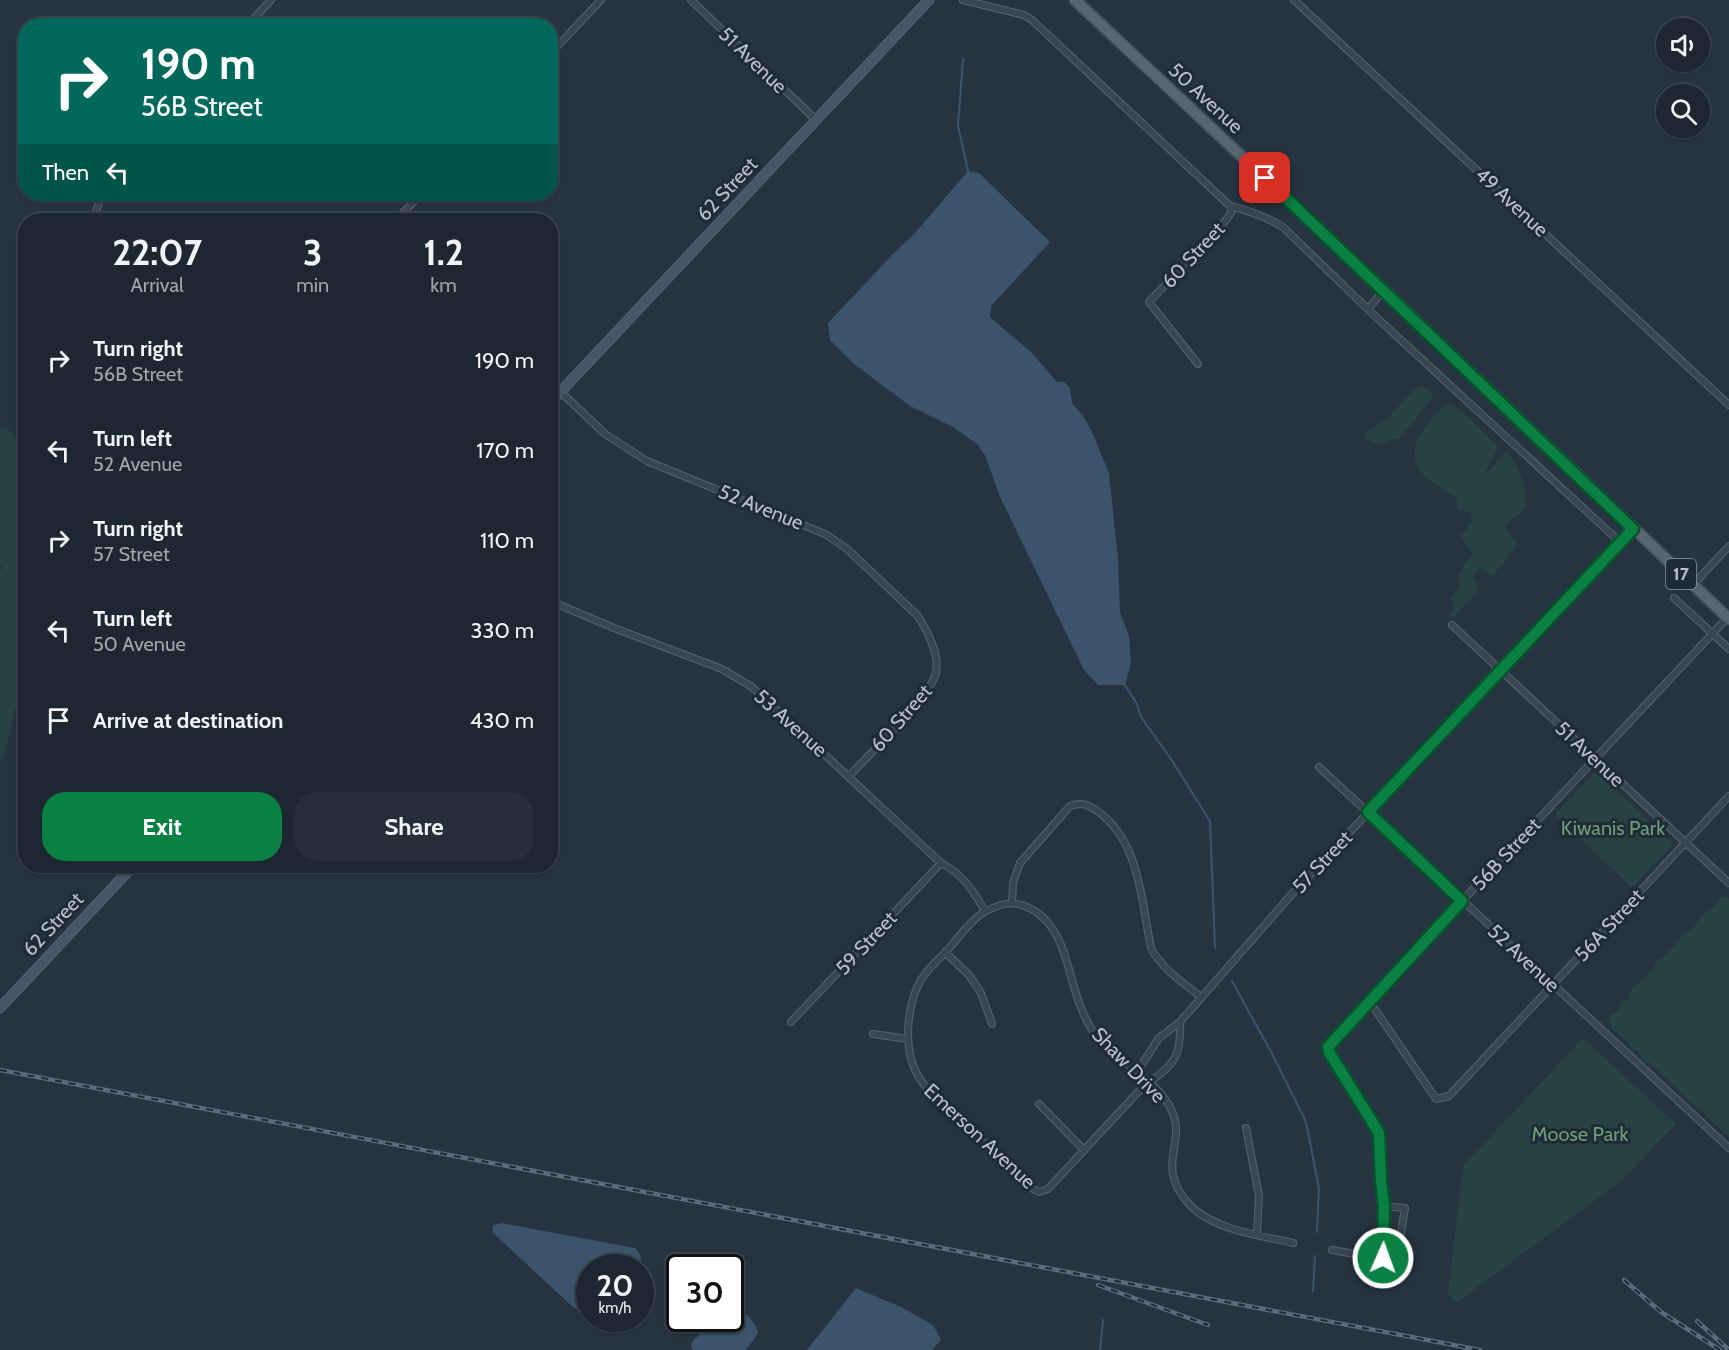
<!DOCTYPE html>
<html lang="en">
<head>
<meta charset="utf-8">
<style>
  body { margin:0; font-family:Cabin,sans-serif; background:#252f3a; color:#f1f3f6; height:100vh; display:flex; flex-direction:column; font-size:22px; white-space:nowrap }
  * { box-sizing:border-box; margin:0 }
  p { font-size:20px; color:#a0a5ac }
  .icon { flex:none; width:33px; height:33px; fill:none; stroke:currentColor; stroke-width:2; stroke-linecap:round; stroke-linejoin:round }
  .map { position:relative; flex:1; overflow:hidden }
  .details { position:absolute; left:18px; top:213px; width:540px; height:660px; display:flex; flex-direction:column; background:#1c2732; border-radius:24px; box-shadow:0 2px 4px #0004,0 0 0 2px #3a444d }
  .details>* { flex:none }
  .banner { position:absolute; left:18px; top:18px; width:540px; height:183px; border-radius:24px; box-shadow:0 2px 4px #0004,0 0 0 2px #3a444d; background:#00695c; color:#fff; overflow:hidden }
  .fabs { position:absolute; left:1656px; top:18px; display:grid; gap:12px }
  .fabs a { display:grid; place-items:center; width:54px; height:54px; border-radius:50%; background:#1c2732; box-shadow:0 2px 4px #0004,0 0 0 2px #3a444d; font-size:30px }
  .speed { position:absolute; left:576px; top:1254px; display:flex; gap:12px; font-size:30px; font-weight:700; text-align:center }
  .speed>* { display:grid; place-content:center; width:78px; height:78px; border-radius:50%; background:#1c2732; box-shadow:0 2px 4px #0004,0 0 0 2px #3a444d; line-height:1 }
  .speed small { font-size:15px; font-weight:400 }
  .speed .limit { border:3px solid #111; border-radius:9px; background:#fff; color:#111 }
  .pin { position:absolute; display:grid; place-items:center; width:51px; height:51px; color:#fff; margin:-26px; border-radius:12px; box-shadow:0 3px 9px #0006 }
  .me { position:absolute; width:66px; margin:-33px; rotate:2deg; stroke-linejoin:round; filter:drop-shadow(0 0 4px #0008) }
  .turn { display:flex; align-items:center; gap:21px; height:126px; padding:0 24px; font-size:27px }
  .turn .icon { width:78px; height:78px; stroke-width:2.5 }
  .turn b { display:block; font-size:42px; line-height:51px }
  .then { display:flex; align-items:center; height:57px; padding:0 24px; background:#0003; gap:12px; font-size:22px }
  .eta { display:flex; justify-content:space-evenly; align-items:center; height:102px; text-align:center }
  .eta b { font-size:36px; font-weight:700; line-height:42px }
  .action { display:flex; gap:12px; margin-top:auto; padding:12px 24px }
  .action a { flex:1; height:69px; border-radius:24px; background:#0b8043; color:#fff; font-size:24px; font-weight:700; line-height:69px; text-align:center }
  .action a+a { background:#252f3a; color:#f1f3f6 }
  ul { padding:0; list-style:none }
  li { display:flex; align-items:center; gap:18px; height:90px; padding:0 24px }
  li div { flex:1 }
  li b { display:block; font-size:22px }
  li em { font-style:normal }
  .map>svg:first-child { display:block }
</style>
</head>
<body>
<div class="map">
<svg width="1729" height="1350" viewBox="0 0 1729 1350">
  <rect width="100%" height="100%" fill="#263442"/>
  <path fill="#284243" d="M1421,385L1431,391L1433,397L1400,438L1389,440L1379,446L1364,438C1372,424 1381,426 1390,416C1400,405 1408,394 1421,385Z
    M1449,403L1464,413L1498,447L1484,475C1494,469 1497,456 1508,452C1517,467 1530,488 1525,506C1520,523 1492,515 1517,543L1515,549L1492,576L1481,568L1474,573L1473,579L1478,586V592L1454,617L1450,615L1454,608L1451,599L1454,592L1460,587C1455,573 1465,565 1473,554L1461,536L1472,521L1471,513L1458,509L1456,497C1427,481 1400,465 1423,430C1431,418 1437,410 1449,403Z
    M0,427L8,429L25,448L26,696L15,708L4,756L0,760V570L3,569L0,564Z
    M1594,773H1598L1671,842V846L1632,888L1555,814Z
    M1727,897L1729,899V1137L1649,1062H1645L1637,1050L1632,1049C1626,1034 1606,1033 1610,1014L1617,1012L1621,1002L1629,999L1628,996L1635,986L1655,968L1654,965L1659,959L1665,957L1682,935L1694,927L1702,915L1714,908L1719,898Z
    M1583,1038L1676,1124L1620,1182L1456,1303L1448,1295L1463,1166Z"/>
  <path fill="#3b536b" d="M968,171L979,173L1050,242L991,306L990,317L1032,353L1057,382H1065L1070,388L1072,403L1083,416L1092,432L1109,473L1118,559L1120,612L1129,636L1131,663L1125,685H1098L1084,670L1000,497L985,455L977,444L953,427L910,406L854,364L830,340L828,323L891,256L915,233Z
    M501,1223L635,1248C641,1254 643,1260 638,1267L590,1268L589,1313L573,1307L493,1233V1225Z
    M856,1288L901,1307L933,1325L941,1340L932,1350H807Z
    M731,1307C743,1308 755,1321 758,1333L746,1350H693L691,1346L693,1341L714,1319L730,1318Z"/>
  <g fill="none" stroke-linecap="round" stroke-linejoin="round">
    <path stroke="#3b536b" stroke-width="2" d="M963,59L958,126L968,171
      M1125,685L1137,704L1141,717L1171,759L1210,821L1215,948
      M1232,981L1271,1052L1306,1122L1319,1188L1317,1232
      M1313,1291L1315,1256
      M1100,1350L1103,1320"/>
    <defs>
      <path id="street" d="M691,0L816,120
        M963,0L1024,15L1032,20L1230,206C1250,211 1268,217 1284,228L1377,318L1620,542
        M1294,0L1729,405
        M247,26L271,0
        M550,54L601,0
        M93,220L102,194
        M396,220L421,194
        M1368,309L1384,290
        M1198,364L1149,302L1226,220L1231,213L1230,206
        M561,392L605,434L647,461L825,534L846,548L918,616C927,631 940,654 936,673C932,694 867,757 849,776
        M1693,585L1729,546
        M1674,598L1729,649
        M550,601L614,628L722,669L752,687L941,863C961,873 975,892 985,912
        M1452,625L1729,883
        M1319,767L1729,1148
        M1012,902L1013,883L1020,863L1070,806C1081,802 1086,804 1096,810C1140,840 1141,900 1151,948C1162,969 1182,982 1201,997
        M945,952L969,975L981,993L992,1024
        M1370,1002L1436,1099L1449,1096L1729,796
        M791,1022L941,863
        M1180,1022C1182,1066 1168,1065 1138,1092L1048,1189L1039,1192L1031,1188C1006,1164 981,1140 956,1116C942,1102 925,1090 916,1072C903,1047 907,1004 921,980C927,970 936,961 945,953C957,940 970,920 986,911C1004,902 1015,900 1033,910C1066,929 1067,973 1080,1005C1084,1016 1090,1028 1097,1037C1119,1064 1155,1077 1171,1109C1188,1143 1154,1164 1188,1203C1212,1230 1259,1235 1293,1243
        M873,1034L908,1039
        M1137,1072L1159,1038L1180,1022L1292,894L1633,529
        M1039,1104L1084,1150
        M1246,1128L1259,1196L1257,1234
        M1332,1250L1383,1259L1397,1258L1405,1208L1384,1206
        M1383,1259L1384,1206L1381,1181L1379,1133L1329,1052L1328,1047L1462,901L1727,618"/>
      <path id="secondary" d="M550,403L929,0
        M0,1008L133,866"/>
      <path id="primary" d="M1075,0L1384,290L1729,619"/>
    </defs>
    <use href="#street" stroke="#58636f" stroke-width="8"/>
    <use href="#secondary" stroke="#58636f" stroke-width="11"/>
    <use href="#primary" stroke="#444f5b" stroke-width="13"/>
    <use href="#street" stroke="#3a4652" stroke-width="6"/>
    <use href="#secondary" stroke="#485565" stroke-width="9"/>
    <use href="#primary" stroke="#586572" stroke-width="10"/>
    <defs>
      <path id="rail" d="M0,1070L1480,1350
        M1624,1280L1661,1312L1720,1350
        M1098,1285L1208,1325
        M1697,1321L1729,1350"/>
    </defs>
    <use href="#rail" stroke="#5c6a79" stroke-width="4.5"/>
    <use href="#rail" stroke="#1f2b37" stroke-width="2" stroke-dasharray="7" stroke-linecap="butt"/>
  </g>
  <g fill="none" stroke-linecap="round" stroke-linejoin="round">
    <defs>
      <path id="route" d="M1265,178L1633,529L1368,812L1462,901L1328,1047L1329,1052L1379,1133L1381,1181L1384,1206L1383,1258"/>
    </defs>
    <use href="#route" stroke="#07532c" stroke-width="15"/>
    <use href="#route" stroke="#0b8043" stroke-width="10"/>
  </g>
  <g text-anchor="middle" stroke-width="6" stroke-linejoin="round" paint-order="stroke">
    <rect fill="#1f2b37" stroke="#89939f" stroke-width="1.5" x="1666" y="559" width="30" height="30" rx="4.5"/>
    <g font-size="18" font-weight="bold" fill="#b7c0cc">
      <text x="1681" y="580">17</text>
    </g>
    <g font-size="20" fill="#b7c0cc" stroke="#1f2b37">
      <text transform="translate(753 60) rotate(44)" y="7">51 Avenue</text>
      <text transform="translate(1206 98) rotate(43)" y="7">50 Avenue</text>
      <text transform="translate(727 189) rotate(-47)" y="7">62 Street</text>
      <text transform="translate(1512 202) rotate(43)" y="7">49 Avenue</text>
      <text transform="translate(1193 255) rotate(-47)" y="7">60 Street</text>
      <text transform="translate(761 507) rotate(22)" y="7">52 Avenue</text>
      <text transform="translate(901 718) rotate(-49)" y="7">60 Street</text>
      <text transform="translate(791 723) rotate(42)" y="7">53 Avenue</text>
      <text transform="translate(1590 754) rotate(43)" y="7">51 Avenue</text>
      <text transform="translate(1506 854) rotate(-47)" y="7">56B Street</text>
      <text transform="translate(1322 862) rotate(-47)" y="7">57 Street</text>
      <text transform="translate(53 924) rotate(-47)" y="7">62 Street</text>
      <text transform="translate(1609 925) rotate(-47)" y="7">56A Street</text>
      <text transform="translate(866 943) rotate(-47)" y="7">59 Street</text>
      <text transform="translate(1524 958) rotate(43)" y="7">52 Avenue</text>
      <text transform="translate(1129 1065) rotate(46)" y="7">Shaw Drive</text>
      <text transform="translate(980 1136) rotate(43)" y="7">Emerson Avenue</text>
    </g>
    <g font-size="20" fill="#6d9d75" stroke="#1f2b37">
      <text x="1613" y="835">Kiwanis Park</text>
      <text x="1580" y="1141">Moose Park</text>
    </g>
  </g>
</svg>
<div class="fabs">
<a><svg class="icon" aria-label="sound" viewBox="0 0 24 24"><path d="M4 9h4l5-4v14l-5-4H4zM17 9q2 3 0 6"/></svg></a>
<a><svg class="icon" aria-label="search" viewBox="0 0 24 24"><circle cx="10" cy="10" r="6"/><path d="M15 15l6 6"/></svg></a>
</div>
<div class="speed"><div>20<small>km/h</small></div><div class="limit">30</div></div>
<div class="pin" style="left:1265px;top:178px;background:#d93025"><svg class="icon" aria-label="arrive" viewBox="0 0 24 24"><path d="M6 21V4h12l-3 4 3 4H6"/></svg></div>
<svg class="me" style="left:1383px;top:1258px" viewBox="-20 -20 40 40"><circle r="17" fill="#0b8043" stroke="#fff" stroke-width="3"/><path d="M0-11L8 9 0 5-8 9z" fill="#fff"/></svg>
<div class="banner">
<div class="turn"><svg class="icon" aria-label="right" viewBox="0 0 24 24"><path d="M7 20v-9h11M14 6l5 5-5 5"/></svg><div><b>190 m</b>56B Street</div></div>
<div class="then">Then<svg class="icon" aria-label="left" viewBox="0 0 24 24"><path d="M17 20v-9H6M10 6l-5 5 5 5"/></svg></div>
</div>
<section class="details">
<div class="eta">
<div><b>22:07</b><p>Arrival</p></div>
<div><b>3</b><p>min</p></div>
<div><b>1.2</b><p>km</p></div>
</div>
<ul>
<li><svg class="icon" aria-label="right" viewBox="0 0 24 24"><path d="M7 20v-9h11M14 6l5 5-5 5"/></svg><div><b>Turn right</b><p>56B Street</p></div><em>190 m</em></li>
<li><svg class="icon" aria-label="left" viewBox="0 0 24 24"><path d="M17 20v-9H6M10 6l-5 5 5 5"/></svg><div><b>Turn left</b><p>52 Avenue</p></div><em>170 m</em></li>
<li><svg class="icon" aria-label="right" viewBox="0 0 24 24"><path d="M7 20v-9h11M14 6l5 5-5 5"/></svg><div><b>Turn right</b><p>57 Street</p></div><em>110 m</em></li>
<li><svg class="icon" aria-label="left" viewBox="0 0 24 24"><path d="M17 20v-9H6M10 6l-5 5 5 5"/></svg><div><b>Turn left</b><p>50 Avenue</p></div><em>330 m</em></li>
<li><svg class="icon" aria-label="arrive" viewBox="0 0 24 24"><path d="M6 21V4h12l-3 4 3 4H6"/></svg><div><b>Arrive at destination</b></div><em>430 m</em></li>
</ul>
<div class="action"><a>Exit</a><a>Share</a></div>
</section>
</div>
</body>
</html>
